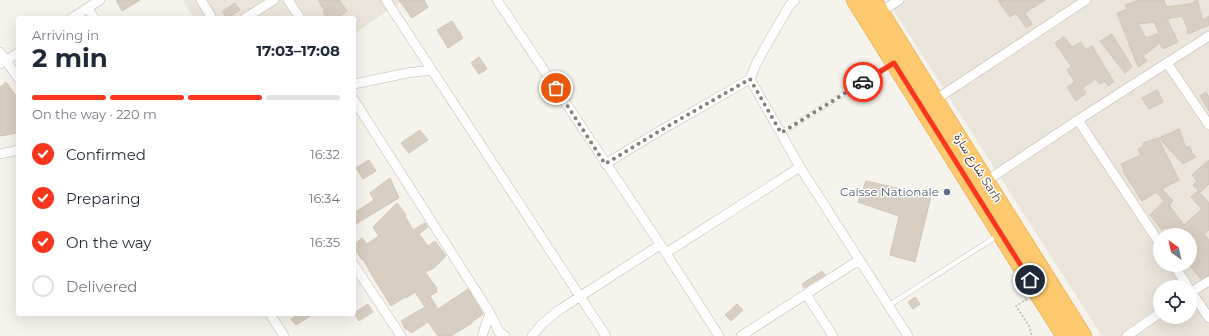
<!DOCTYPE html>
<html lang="en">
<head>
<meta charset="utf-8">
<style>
	:root { --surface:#fff; --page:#f6f6f7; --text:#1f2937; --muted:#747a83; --line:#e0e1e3; --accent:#fa371e }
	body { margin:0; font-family:Montserrat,Vazirmatn,sans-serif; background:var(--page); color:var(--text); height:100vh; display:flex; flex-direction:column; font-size:15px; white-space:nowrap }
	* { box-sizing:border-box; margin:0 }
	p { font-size:13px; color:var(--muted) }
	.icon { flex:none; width:22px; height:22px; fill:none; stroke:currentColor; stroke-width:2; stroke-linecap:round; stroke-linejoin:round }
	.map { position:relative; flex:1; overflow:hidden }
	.details { position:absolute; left:16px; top:16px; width:340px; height:300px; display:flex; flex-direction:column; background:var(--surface); border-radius:4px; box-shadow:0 4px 16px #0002 }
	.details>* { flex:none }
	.needle { width:26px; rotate:327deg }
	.tools { position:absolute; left:1153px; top:228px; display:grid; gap:8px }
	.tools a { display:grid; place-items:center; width:44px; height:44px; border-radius:50%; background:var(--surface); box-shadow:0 4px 16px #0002; font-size:20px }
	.pin { position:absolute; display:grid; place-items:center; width:34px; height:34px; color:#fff; margin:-17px; border:2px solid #fff; border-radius:50%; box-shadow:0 1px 4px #0007 }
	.courier { position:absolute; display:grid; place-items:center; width:40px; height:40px; margin:-20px; border:3px solid #fa371e; border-radius:50%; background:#fff; color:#222; box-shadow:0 1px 5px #0007 }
	.head em { font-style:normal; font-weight:700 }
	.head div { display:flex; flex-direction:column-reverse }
	.head { display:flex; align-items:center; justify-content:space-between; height:68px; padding:0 16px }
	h1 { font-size:26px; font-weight:700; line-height:30px }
	.bar { display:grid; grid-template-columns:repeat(4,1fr); gap:6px 4px; align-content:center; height:48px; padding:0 16px }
	.bar i { height:5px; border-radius:3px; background:var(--line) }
	.bar .active { background:var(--accent) }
	.bar p { grid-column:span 4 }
	ol { padding:0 16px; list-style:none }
	li { display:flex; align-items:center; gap:12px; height:44px }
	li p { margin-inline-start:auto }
	li .icon { padding:4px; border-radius:50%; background:var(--accent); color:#fff; stroke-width:4 }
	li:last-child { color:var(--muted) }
	li i { width:22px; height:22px; border:2px solid var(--line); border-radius:50% }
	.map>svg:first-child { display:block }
</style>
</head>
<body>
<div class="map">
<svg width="1209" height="336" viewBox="0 0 1209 336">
	<rect width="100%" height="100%" fill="#f6f2ec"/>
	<path fill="#eae4da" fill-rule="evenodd" d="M183,0H403L354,34V18H194Z
		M887,0H1209V336H1102ZM1160,235H1190V265H1160ZM1160,287H1190V317H1160Z"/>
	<path fill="#d8cec1" stroke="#d2c5b4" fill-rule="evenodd" d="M116,0H140L122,11Z
		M318,0H339L347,11L337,18L335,14L329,18H327L323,12L325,11Z
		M399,0H424L428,7L412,18Z
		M998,0H1045L1025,13L1032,24L1026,28L1016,13L1010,17Z
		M1139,0H1164L1166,7L1190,4L1197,0L1203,20L1209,16V25L1188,34L1187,30L1188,29L1182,16L1167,19L1178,42L1163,49L1160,43L1143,56L1147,61L1138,67L1117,13L1127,9L1125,5ZM1154,22L1159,33L1146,38L1138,24Z
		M235,3L240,10L227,18L222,12Z
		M452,21L463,38L448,48L437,30Z
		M1112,34L1132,67L1125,73L1100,41Z
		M1064,37L1072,47L1081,42L1086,50L1092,46L1114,82L1108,86L1105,81L1100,84L1096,79L1082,88L1086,93L1076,101L1067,87L1075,82L1067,70L1072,67L1055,43Z
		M479,57L487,69L479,74L471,63Z
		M6,82L18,99V133L0,136V87Z
		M1157,90L1163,102L1149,109L1142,98Z
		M1206,92L1209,97V111L1200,96Z
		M1179,129L1186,148L1189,146L1192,152H1191L1196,157L1183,164L1159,138Z
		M420,130L428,140L409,153L401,143Z
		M1158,138L1179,180L1162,189L1173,201L1169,205L1184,225L1202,209L1191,197L1198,191L1209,203V230L1204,234L1209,240V275L1201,279L1190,266V235H1172L1166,227L1162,230L1150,215L1164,201L1156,192L1142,201L1123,171L1124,170L1121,164L1141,155L1138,149L1144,146L1143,143Z
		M369,160L376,171L363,179L356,168Z
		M1209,160V184L1200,192L1193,185L1197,181L1192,175Z
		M390,178L399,198L354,225V213L374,200L370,193Z
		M866,181L931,196L915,262L890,255L899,216L858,202Z
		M397,203L406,215L405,216L413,230L425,223L428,227L419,234L428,246L435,241L446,256L434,268L425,272L436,287L437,292L430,296L438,309L468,289L483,314L472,322V323L451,336H438L428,322L411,333L407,329L406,330L401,321L425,307L415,292L406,298L405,297L391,306L373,277L363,259L362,260L354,247V245L362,238L367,244L379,236L373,227Z
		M822,271L825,275L804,288L802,284Z
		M915,297L920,304L913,309L908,302Z
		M368,304L373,312L359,321L354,313Z
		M737,304L743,310L731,321L725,315Z
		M298,314H313L296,325L291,319Z"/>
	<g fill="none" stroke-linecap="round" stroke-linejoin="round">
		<defs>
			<path id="lane" d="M781,133L892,64
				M888,306L997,236"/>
			<path id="street" d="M201,0L212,18
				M288,0L300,18
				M386,0L606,336
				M497,0L666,253L719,336
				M88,8L94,18
				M880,12L899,0
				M72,18L100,0
				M245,18L274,0
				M0,52L18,78
				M1167,63L1209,125
				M0,64L18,53
				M750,79L800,167L908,336
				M354,84L407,73L432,70
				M354,100L490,313L499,332L505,336
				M935,100L1086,0
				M1078,120L1160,244
				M0,154L18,150
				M605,164L663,129L750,79L757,62L771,37L790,5L795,0
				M986,181L1078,120L1209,36
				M666,253L800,167
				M354,265L401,336
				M1174,265L1188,287
				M1190,290L1209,318
				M1190,293L1209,281
				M806,294L833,336
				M270,314L284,336
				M482,336L490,313
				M532,336L542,324L559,310L660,245
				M741,336L859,260
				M1127,336L1160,313"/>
			<path id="highway" d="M855,0L1037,292L1065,336
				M873,0C942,113 1013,224 1083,336"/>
		</defs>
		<use href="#lane" stroke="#c2baae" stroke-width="5.5"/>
		<use href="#street" stroke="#c2baae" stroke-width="10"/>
		<use href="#highway" stroke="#df9d3c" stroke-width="18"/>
		<path stroke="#c3b59f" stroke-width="1.5" stroke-dasharray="2 2" stroke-linecap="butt" d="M1027,299L1016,306L1029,326L1032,336"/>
		<use href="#lane" stroke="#fff" stroke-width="4.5"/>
		<use href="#street" stroke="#fff" stroke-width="9"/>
		<use href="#highway" stroke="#fec96e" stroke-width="17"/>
	</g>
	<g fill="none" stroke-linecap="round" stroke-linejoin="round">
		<path stroke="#868078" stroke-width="4" stroke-dasharray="0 7.2" d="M556,88L605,164L663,129L750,79L781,133L863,82"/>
		<path stroke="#fa371e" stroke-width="5" d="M863,82L894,63L1030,280"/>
	</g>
	<circle fill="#5c6f8a" stroke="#fff" stroke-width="1.5" cx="947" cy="192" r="4"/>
	<g text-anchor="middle" stroke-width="3" stroke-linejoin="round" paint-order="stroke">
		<g font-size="12" fill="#4a4339" stroke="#fff">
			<text transform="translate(978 168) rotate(58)" y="4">شارع سارة Sarh</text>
		</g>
		<g font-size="12" fill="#4e5e75" stroke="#fff" text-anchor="end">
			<text x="939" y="196">Caisse Nationale</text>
		</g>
	</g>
</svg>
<div class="tools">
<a><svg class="needle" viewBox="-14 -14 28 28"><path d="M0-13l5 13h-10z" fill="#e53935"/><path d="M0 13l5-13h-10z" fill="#747a83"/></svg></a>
<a><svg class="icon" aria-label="locate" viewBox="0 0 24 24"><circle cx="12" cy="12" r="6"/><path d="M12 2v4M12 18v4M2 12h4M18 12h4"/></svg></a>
</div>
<div class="pin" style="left:556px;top:88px;background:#ea580c"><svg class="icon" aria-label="bag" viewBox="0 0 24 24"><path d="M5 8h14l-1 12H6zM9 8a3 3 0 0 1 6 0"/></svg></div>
<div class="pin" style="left:1030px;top:280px;background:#1f2937"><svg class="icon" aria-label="home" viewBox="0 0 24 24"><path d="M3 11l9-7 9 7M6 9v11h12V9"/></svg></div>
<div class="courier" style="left:863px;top:82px"><svg class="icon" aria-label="car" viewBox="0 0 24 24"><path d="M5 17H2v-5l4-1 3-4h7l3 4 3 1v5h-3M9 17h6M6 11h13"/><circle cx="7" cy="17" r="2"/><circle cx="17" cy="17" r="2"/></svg></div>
<section class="details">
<div class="head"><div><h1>2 min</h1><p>Arriving in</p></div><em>17:03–17:08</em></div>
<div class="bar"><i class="active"></i><i class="active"></i><i class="active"></i><i></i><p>On the way · 220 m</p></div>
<ol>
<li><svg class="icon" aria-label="check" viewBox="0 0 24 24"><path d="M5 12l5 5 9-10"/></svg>Confirmed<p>16:32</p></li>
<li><svg class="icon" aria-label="check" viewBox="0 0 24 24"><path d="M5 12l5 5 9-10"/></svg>Preparing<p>16:34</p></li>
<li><svg class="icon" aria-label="check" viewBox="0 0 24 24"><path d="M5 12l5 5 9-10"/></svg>On the way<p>16:35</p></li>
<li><i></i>Delivered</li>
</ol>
</section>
</div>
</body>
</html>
